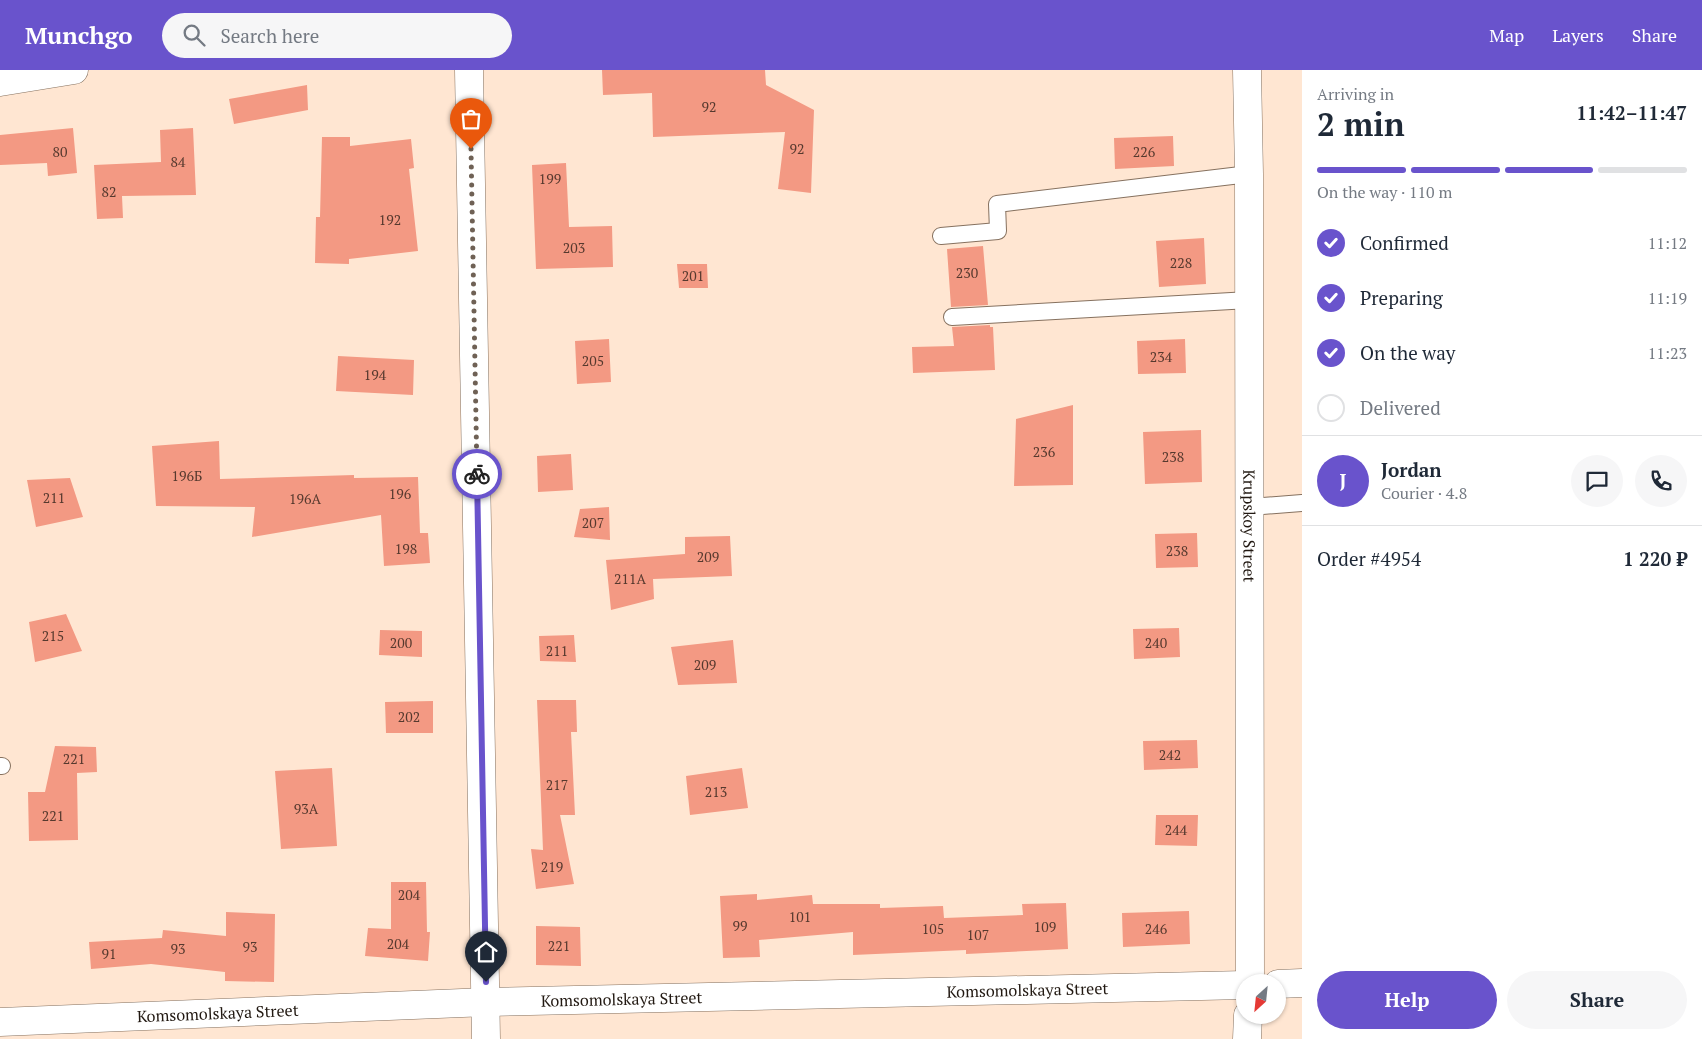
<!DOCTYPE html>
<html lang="en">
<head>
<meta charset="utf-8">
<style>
	:root { --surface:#fff; --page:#f6f6f7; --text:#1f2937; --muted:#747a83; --line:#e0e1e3; --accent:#6953cc }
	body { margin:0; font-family:"PT Serif",serif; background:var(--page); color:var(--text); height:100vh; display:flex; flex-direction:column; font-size:19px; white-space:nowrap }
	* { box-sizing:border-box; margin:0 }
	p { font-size:16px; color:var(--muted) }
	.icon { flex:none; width:28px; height:28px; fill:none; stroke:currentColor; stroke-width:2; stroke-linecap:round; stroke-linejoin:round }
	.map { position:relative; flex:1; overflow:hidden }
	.sheet { display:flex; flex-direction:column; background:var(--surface); width:400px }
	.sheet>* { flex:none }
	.needle { width:32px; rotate:207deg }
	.buttons { position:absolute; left:1236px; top:904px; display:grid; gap:10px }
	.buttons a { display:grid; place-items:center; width:50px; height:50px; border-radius:50%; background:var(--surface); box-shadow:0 1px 4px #0004; font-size:25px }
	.pin { position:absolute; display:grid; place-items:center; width:42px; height:42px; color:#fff; margin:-51px -21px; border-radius:50% 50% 50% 0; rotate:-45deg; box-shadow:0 0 5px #0007 }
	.pin .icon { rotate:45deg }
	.courier { position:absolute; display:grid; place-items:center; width:50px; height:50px; margin:-25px; border:4px solid #6953cc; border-radius:50%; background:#fff; color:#222; box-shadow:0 1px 6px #0007 }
	.overview em { font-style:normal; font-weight:700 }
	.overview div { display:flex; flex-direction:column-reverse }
	.overview { display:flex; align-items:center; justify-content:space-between; height:85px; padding:0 15px }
	h1 { font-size:32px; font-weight:700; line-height:38px }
	.bar { display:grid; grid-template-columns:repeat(4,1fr); gap:8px 5px; align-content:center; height:60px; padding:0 15px }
	.bar i { height:6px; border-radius:4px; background:var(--line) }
	.bar .selected { background:var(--accent) }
	.bar p { grid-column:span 4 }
	.line { display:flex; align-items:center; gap:12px; padding:0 15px; border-top:1px solid var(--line) }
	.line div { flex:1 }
	.round { display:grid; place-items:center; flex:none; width:52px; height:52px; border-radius:26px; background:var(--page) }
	ol { padding:0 15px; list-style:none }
	li { display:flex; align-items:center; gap:15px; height:55px }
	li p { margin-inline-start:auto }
	li .icon { padding:5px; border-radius:50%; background:var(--accent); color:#fff; stroke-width:4 }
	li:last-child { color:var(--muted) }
	li i { width:28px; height:28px; border:2px solid var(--line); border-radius:50% }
	.button { display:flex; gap:10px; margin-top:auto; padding:10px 15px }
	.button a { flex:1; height:58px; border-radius:30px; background:var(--accent); color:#fff; font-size:20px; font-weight:700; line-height:58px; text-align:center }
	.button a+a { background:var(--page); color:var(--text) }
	header { display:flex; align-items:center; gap:30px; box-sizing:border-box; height:70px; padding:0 25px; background:var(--accent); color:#fff }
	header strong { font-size:24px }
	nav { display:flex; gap:28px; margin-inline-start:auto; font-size:18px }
	.search { width:350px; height:45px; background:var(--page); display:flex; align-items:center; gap:12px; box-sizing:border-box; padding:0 18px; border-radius:28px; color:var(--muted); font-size:19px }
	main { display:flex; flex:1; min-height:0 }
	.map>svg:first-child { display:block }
</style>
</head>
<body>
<header>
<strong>Munchgo</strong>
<div class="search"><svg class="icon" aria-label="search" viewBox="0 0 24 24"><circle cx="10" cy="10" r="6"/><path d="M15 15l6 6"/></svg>Search here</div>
<nav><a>Map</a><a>Layers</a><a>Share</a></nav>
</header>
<main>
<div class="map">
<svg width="1302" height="969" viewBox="0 0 1302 969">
	<rect width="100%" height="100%" fill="#ffe6d2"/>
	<path fill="#f39983" d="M602,0H765L766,15L814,40L811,123L778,119L785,62L653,67L652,23L603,25Z
		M307,15L308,40L234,54L229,29Z
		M73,58L77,103L48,106L47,93L0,95V65Z
		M193,58L196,125L122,126L123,148L97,149L94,95L161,92L160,60Z
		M1173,66L1174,96L1115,99L1114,68Z
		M322,67H350V76L411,69L414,98L409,99L418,181L349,189V194L315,193L316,147H320Z
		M566,93L569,157L612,156L613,197L536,199L532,95Z
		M1204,168L1206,214L1159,217L1156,171Z
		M983,176L988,235L951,237L947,179Z
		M677,194H707L708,218H679Z
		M990,255V257H993L995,300L913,303L912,277L954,276L952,257Z
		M609,269L611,312L577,314L575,271Z
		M1185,269L1186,303L1138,304L1137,271Z
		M338,286L414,290L413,325L336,321Z
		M1073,335V415L1014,416L1016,349Z
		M1201,360L1202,412L1145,414L1143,362Z
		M219,371L220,409L354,405V408L418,407L420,463H428L430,493L384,496L381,445L252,467L255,437L156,436L152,376Z
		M571,384L573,420L538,422L537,386Z
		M70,408L83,447L36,457L27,410Z
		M609,437L610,470L574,467L580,439Z
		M1197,463L1198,497L1156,498L1155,464Z
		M730,466L732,506L653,509L654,529L611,540L606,490L685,484V467Z
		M66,544L82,581L35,592L29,552Z
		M1179,558L1180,587L1134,589L1133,559Z
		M380,560L422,561V587L379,585Z
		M574,565L576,592L540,591L539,566Z
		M733,570L737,613L678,615L671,577Z
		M537,630H576L577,662H571L575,745H560L574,814L536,819L531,779L543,780Z
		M433,631V663H386L385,632Z
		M1197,670L1198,698L1144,700L1143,671Z
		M55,676L96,677L97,702L77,703L78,770L29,771L28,722H45Z
		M332,698L337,776L281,779L275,701Z
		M742,698L748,738L690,745L686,706Z
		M1156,745H1198L1197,776L1155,775Z
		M391,812H426L427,862H430L428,891L365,886L368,858L391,859Z
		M757,824V830L812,825L813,834H880V838L943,836L944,848L1023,845L1022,834L1066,833L1068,879L966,884V880L853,885V862L759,870L760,887L723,888L720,826Z
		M1189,841L1190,874L1123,877L1122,843Z
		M226,842L275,844L274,912L225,911V902L151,894L91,899L89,872L162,868L163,860L226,866Z
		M536,856L580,857L581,896L536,895Z"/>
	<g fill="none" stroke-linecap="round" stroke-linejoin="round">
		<defs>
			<path id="lane" d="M941,166L998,161L997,134L1249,104
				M952,247L1249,230
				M1250,437L1302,433
				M0,696H2"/>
			<g id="street">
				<path d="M469,0L486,969"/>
				<path id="s1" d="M1247,0L1249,104L1250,912"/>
				<path d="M0,12L74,0"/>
				<path d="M1278,914L1302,913"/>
				<path id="s2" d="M0,952L487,932L1245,915"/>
				<path d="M1247,969L1248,945"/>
			</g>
		</defs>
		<use href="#lane" stroke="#86715f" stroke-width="18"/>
		<use href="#street" stroke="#86715f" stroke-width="29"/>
		<use href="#lane" stroke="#fff" stroke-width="16"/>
		<use href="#street" stroke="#fff" stroke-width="28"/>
	</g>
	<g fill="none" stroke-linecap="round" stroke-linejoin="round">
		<path stroke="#6f6155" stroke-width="5" stroke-dasharray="0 9" d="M471,79L477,404"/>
		<path stroke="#6953cc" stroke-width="6" d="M477,404L486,912"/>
	</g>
	<g text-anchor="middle" stroke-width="4.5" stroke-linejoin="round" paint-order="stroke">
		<g font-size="14" fill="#56392e">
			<text x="709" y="42">92</text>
			<text x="797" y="84">92</text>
			<text x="60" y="87">80</text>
			<text x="1144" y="87">226</text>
			<text x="178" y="97">84</text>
			<text x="550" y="114">199</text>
			<text x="109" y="127">82</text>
			<text x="390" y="155">192</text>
			<text x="574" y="183">203</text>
			<text x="1181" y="198">228</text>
			<text x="967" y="208">230</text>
			<text x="693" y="211">201</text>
			<text x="1161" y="292">234</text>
			<text x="593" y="296">205</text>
			<text x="375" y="310">194</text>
			<text x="1044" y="387">236</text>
			<text x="1173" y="392">238</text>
			<text x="187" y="411">196Б</text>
			<text x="400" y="429">196</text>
			<text x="54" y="433">211</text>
			<text x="305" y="434">196А</text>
			<text x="593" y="458">207</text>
			<text x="406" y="484">198</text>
			<text x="1177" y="486">238</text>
			<text x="708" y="492">209</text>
			<text x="630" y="514">211А</text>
			<text x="53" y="571">215</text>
			<text x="401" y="578">200</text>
			<text x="1156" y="578">240</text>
			<text x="557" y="586">211</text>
			<text x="705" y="600">209</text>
			<text x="409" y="652">202</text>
			<text x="1170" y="690">242</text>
			<text x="74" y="694">221</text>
			<text x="557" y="720">217</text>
			<text x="716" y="727">213</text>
			<text x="306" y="744">93А</text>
			<text x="53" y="751">221</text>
			<text x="1176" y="765">244</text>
			<text x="552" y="802">219</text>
			<text x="409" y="830">204</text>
			<text x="800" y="852">101</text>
			<text x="740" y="861">99</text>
			<text x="1045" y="862">109</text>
			<text x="933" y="864">105</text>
			<text x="1156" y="864">246</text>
			<text x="978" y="870">107</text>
			<text x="398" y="879">204</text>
			<text x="559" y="881">221</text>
			<text x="250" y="882">93</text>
			<text x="178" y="884">93</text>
			<text x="109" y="889">91</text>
		</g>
		<g font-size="16" fill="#221912" stroke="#fff">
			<text dy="6" stroke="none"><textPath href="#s1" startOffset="456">Krupskoy Street</textPath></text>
			<text dy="6" stroke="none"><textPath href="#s2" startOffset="1028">Komsomolskaya Street</textPath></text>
			<text dy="6" stroke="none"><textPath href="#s2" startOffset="622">Komsomolskaya Street</textPath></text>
			<text dy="6" stroke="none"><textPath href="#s2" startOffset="218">Komsomolskaya Street</textPath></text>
		</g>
	</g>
</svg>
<div class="buttons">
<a><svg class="needle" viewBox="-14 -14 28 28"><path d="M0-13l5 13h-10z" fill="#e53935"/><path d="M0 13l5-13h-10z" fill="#747a83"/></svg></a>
</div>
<div class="pin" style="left:471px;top:79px;background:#ea580c"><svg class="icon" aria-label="bag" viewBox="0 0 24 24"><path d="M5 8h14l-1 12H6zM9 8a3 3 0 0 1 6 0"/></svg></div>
<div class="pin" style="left:486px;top:912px;background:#1f2937"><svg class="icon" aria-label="home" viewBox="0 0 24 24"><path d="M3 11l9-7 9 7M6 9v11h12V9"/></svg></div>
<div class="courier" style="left:477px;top:404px"><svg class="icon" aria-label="bike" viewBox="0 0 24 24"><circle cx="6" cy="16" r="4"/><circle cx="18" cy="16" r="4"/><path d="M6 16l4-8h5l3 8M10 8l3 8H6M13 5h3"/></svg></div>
</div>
<section class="sheet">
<div class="overview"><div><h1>2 min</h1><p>Arriving in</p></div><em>11:42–11:47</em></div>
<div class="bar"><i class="selected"></i><i class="selected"></i><i class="selected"></i><i></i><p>On the way · 110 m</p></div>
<ol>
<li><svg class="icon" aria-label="check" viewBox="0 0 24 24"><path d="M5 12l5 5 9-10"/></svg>Confirmed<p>11:12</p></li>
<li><svg class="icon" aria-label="check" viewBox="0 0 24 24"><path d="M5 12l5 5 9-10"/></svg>Preparing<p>11:19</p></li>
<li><svg class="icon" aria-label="check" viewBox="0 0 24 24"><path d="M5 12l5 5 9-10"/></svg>On the way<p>11:23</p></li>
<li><i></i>Delivered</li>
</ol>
<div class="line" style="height:90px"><b class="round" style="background:var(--accent);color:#fff">J</b><div><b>Jordan</b><p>Courier · 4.8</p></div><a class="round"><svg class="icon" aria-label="chat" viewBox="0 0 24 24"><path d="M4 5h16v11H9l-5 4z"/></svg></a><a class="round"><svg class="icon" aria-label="phone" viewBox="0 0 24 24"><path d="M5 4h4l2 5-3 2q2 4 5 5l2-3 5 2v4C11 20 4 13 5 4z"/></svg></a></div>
<div class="line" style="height:65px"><div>Order #4954</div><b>1 220 ₽</b></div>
<div class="button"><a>Help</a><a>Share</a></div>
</section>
</main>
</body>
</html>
